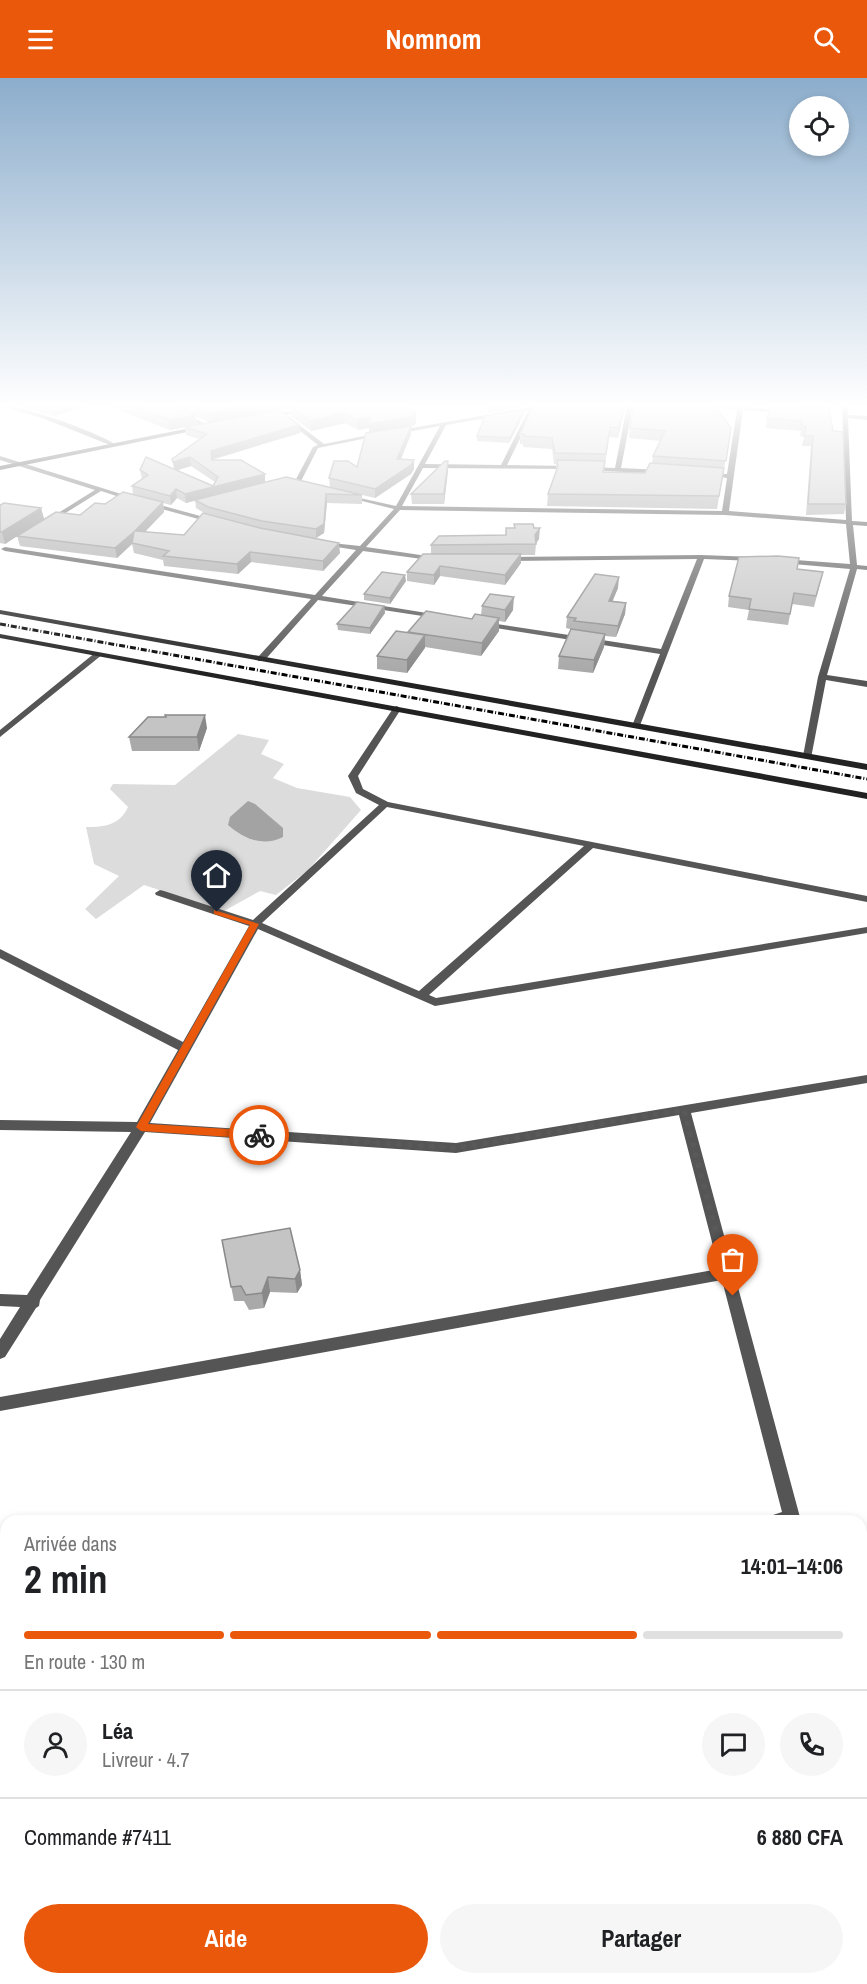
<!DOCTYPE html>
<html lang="fr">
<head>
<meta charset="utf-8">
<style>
	:root { --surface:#fff; --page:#f6f6f6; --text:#202124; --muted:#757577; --line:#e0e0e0; --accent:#ea580c }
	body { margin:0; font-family:"Archivo Narrow",sans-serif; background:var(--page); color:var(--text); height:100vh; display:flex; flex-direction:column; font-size:22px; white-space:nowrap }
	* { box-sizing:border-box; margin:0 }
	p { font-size:20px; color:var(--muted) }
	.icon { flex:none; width:33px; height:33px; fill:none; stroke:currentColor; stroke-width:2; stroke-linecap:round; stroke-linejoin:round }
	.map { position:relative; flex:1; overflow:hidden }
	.details { position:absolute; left:0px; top:1437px; width:867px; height:470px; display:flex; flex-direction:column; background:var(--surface); border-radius:18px 18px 0 0; box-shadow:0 3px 9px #0003 }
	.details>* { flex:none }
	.buttons { position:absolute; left:789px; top:18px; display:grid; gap:12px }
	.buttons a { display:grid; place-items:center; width:60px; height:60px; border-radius:50%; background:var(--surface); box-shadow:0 3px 9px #0003; font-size:30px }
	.pin { position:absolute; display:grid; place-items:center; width:51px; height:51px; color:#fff; margin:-62px -26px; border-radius:50% 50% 50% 0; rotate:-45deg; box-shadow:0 0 6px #0007 }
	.pin .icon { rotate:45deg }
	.courier { position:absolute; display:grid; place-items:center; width:60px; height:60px; margin:-30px; border:4px solid #ea580c; border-radius:50%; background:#fff; color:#222; box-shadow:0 2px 8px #0007 }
	.summary em { font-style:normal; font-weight:700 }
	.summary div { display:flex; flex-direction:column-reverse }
	.summary { display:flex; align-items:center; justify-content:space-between; height:102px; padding:0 24px }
	h1 { font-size:39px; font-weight:700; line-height:45px }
	.bar { display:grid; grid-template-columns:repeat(4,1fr); gap:9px 6px; align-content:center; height:72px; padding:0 24px }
	.bar i { height:8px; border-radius:4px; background:var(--line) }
	.bar .on { background:var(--accent) }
	.bar p { grid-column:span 4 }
	.line { display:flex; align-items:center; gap:15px; padding:0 24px; border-top:2px solid var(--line) }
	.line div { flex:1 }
	.round { display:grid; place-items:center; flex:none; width:63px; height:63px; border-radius:32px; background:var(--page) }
	.action { display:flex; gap:12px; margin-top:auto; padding:12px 24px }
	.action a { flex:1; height:69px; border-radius:36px; background:var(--accent); color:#fff; font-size:24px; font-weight:700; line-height:69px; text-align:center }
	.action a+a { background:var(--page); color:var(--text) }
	header { display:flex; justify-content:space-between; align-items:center; height:78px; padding:0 24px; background:var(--accent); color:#fff; font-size:27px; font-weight:700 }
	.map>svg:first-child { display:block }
</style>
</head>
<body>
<header><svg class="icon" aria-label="menu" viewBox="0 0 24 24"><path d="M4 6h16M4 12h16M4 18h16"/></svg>Nomnom<svg class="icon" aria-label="search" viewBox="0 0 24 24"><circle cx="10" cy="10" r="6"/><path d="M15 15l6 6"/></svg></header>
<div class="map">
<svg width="867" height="1906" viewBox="0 0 867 1906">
	<rect width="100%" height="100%" fill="#fff"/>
	<path fill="#dcdcdc" d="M238,656L269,662L261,676L284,686L273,700L297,710L350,719L361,732L308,792L276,817L260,813L224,833L144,807L96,841L85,831L119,798L94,786L86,749C105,749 120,747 128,729L110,711L113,706L175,707Z
		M67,1900H234L236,1906H34C45,1901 57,1906 67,1900Z"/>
	<path fill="#a3a3a3" d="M248,723L255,726L283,750V759C263,769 244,761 228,747L230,739Z"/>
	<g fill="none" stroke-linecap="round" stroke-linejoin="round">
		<path fill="#555" fill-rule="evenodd" d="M1,328C23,327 96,354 115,366L110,367L42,340Z
			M161,328H168L212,349L207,350Z
			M525,328H549L534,332L507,387L571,388L574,390L573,391L423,390L402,428L722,433L727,400L705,397L708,395L727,396L737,332L702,328H740L790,333L787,335L743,332L729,433L846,442L842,328H848V337L867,338V342L848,340L852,443L867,444V448L853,447L857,487L867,488V492L857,491L827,597L867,603V609L826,602L811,680L808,681L803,678L818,599L850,491L782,485L778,483L782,481L850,486L846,446L725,437L400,432L366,469L434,479H437V483L363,473L322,518L439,537H442V541L318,522L264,583H258V579L311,521L5,473L1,471L5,469L315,517L356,472L324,467L322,466V464L360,468L394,431L346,419V417L396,428L440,348L396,356L394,353L527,330ZM528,333L501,387L425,386L446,347Z
			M627,328H633L621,390L661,392L664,394L661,396L586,392L585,391L588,389L615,390Z
			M285,339H289L324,366L379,355L382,357L318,370L300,405L297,407L294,405L313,369L318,367L285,341Z
			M0,378L134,420L135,421L132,423L101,413L51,444H47V442L95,412L0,382Z
			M149,424L215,442L216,443L213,445L147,427V425Z
			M701,477L755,479L759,481L755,483L704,481L639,650H633L632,648L660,576L483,548L479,546L483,544L661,571L697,481L506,483L502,481L506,479Z
			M96,574L103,576L0,659V652Z
			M397,628L401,631L358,698L363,711L388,724L867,818V824L593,770L429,917L436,920L867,849V855L435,928L258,851L150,1045L456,1065L867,997V1005L691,1035L801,1443H771L773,1437L782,1434L722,1202L0,1333V1319L719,1191L679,1037L456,1075L145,1054L40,1222L39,1228L36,1230L5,1279L0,1281V1261L20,1229L0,1228V1216L27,1217L131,1054L0,1052V1042L137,1044L178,972L0,880V871L183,964L249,848L156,817L155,815L160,812L164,813L253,842L379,727L356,715L348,698L394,629ZM387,729L584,768L419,913L262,845Z
			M861,1692L867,1695V1735L861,1732Z
			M452,1900H474L472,1906H450Z"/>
		<path fill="#222" fill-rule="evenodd" d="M319,328H331L267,340L264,338Z
			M200,348L202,351L0,392V388Z
			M0,532L867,686V692L0,536Z
			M0,556L867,715V721L0,560Z
			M0,1485L6,1488V1507L0,1504Z
			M668,1900H696L698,1906H671Z"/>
		<path stroke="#000" stroke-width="3" stroke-dasharray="6 2 1 2" stroke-linecap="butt" d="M0,546L867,701"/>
	</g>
	<path fill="#a9a9a9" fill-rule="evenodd" d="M18,328H87L54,338Z
		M108,328H405L416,334V344L414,348H411V356L401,381L414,391L411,396L375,420L362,417V426L327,425L324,455L316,460L340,475L323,493L251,484L238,496L164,488L163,482L134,475L132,466L117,480L20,468L17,458L5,466L0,465V427L41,430L44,441L80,437L133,416L132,408L142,401L140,392L174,391L172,381L199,361L186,357L185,349L170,352ZM291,330V338L311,353L345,345L358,352L369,350V355L357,389L329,400L330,409L265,404L212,382L300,355L299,347L280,332ZM195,338L208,344L196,347ZM191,388L215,404L213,408L176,392ZM177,420L186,425L195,422L196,430L206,436L184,457L145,454L164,434L163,425L171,427Z
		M534,328H625L618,360L609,359L604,394L645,395L652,386L653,378L661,363L629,360L630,350H731L717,431L547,428L548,416L556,393V386H554L552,371L523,369V366H520V356Z
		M772,328H827L846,426L844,436L806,437L811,368H802L804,359L800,358L801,353L766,350L767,340Z
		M524,336L509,365L477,363V358Z
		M448,383V393L444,426H412L411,416Z
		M514,446L534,450L539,461L536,466L535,477H521V485L505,507L440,498L434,507L407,503V494L431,476V467L506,457V450H514Z
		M797,491L823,494L814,529L792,526L788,547L747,542L749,532L728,529L729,518Z
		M406,503L390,526L364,522V516Z
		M618,510L612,523L626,525L625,536L616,559L605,558L604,569L593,595L558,591L559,578L574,552L566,550L567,539Z
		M384,528L385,535L370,556L338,552L337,546Z
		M482,528L513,532L505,544L499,543V553L481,578L425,569L407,595L377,591V578L408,554L472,541L481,537Z
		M207,650L199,673H132L129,659Z
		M222,1162L300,1192L302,1207L297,1215L270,1214L264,1230L249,1232L244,1223H234Z
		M0,1750L6,1754V1812L0,1808Z"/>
	<path fill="#898989" d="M53,328H87L54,338Z
		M247,328H291V330L209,345L208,335Z
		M488,328H523L488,335Z
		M624,328H625L618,360L619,350Z
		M524,331V336L509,365L510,360Z
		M416,334V344L414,348H411V356L397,390L369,356V350L358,352L357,342L370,339Z
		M344,335L345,345L311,353L310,343Z
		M195,337L196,347L170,352L169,342Z
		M299,347L300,355L212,381L211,373Z
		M190,379L191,388L175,393L173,384Z
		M414,382V391L411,396L375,420V411Z
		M448,383V393L444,426V416Z
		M265,396V405L186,425L185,416Z
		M176,411L177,420L171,427L170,418Z
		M326,416L327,425L324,455L316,460V451Z
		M163,424L164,434L136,463L135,453Z
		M41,430L44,441L5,466L2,454Z
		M540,450L539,461L535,466V457Z
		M134,454L132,466L117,480L115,470Z
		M339,465L340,475L323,493V483Z
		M250,474L251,484L238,496L237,486Z
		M521,476V485L505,507V497Z
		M440,488V498L434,507V497Z
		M405,497L406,503L390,526V520Z
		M619,499L618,510L608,534L609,523Z
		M514,519L513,532L505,544V532Z
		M626,525L625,536L616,559L618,548Z
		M384,528L385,535L370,556V550Z
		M499,540V553L481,578L482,565Z
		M605,556L604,569L593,595L594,582Z
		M425,557V570L407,595V582Z
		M205,637L207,650L199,673L197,659Z
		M300,1192L302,1207L297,1215L295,1201Z
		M268,1199L270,1214L264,1230L262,1215Z
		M6,1800V1811L2,1806Z
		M224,1900H227L228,1906H225Z"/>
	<path fill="#c4c4c4" stroke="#898989" stroke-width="1.5" d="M133,328H175L195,337L169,342Z
		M192,328H247L208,335Z
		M291,328H405L416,334L414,338L369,346L370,339L357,342L344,335L310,343Z
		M534,328H624L619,350L610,349L606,376L555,375L552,360L524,358L525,356H520Z
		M634,328H715L731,350L726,383L653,378L665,353L630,350Z
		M772,328H798L829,330L833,353L843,354L846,426H808L813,358H804L806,349L802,348V343L767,340Z
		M524,331L510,360L477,358L485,338Z
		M279,332L299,347L211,373L212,382H241L265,396L185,416L176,411L170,418L132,408L148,397L140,392L146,379L213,408L218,399L190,379L173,384L172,381L207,356L185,349Z
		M411,348L397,381L414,382L411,387L375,411L329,400L334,383H348L357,389L366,355Z
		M557,382L605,383L603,394L645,395L650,385L724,390L719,418L548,416L558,388Z
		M445,383H448L444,416H411Z
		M286,399L362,417L326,416L324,446L316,451L262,443L208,429L195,422Z
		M123,414L163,424L135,453L184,457L203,435L260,450L339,465L323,483L250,474L237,486L163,478L169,473L132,465L134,454L115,470L17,458L56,434L80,437L95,425L105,426Z
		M4,425L41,430L2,454H0V427Z
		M514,446H533L534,450H540L535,457L536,466L431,467L439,458L506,457V450H515Z
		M423,476H521L505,497L440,488L434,497L407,494Z
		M778,478L799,480L797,491L823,494L816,518L794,515L790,536L749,531L751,521L729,518L739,479Z
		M382,494L405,497L390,520L364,516Z
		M595,496L619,499L609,523L626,525L618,548L574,543L576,540L567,539Z
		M490,516L514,519L505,532L482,528Z
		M357,524L384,528L370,550L337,546Z
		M426,533L472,541L475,536L499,540L482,565L408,554Z
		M571,551L605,556L594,582L559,578Z
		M396,553L425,557L407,582L377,578Z
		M165,637H205L197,659H129L148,639H166Z
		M290,1150L300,1192L295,1201L268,1199L262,1215L246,1217L241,1208L231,1209L222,1162Z
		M0,1750L6,1754V1800L2,1806L0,1805Z
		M117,1900H224L225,1906H106Z
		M252,1900H309L315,1906H248Z
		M359,1900H425L438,1906H357Z
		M538,1900H569L567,1906H536Z"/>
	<linearGradient id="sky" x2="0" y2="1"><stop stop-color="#8cadcc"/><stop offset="0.55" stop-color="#fff"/><stop offset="1" stop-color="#fff" stop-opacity="0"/></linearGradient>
	<rect width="867" height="595" fill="url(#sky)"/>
	<path fill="#ea580c" d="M214,832L259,846L148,1046L259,1053L264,1057L259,1061L141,1053L136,1049L250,847L214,836Z"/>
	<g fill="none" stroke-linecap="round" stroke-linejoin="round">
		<path stroke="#595959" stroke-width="6" stroke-dasharray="0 10.8" d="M259,1057L456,1070L684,1032L733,1218"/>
	</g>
</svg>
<div class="buttons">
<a><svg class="icon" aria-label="locate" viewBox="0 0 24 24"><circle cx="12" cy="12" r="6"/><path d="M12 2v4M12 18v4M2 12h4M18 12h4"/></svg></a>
</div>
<div class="pin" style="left:733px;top:1218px;background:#ea580c"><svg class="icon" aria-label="bag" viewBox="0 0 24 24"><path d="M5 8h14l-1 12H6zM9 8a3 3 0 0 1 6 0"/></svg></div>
<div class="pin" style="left:217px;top:834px;background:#1f2937"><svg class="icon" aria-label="home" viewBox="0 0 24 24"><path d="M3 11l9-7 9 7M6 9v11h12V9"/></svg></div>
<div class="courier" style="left:259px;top:1057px"><svg class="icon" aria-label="bike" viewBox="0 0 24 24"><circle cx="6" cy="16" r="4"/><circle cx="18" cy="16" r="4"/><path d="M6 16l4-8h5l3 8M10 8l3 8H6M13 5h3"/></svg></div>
<section class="details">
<div class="summary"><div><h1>2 min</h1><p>Arrivée dans</p></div><em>14:01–14:06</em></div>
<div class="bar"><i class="on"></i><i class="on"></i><i class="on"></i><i></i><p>En route · 130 m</p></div>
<div class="line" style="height:108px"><a class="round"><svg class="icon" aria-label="person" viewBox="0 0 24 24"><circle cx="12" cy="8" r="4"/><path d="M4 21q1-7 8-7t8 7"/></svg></a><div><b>Léa</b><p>Livreur · 4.7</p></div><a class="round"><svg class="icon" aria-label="chat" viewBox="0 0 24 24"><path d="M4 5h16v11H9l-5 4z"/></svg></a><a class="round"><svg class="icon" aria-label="phone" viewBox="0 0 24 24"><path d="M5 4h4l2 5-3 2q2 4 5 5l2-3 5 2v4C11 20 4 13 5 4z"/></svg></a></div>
<div class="line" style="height:78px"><div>Commande #7411</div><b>6 880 CFA</b></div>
<div class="action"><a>Aide</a><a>Partager</a></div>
</section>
</div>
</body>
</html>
